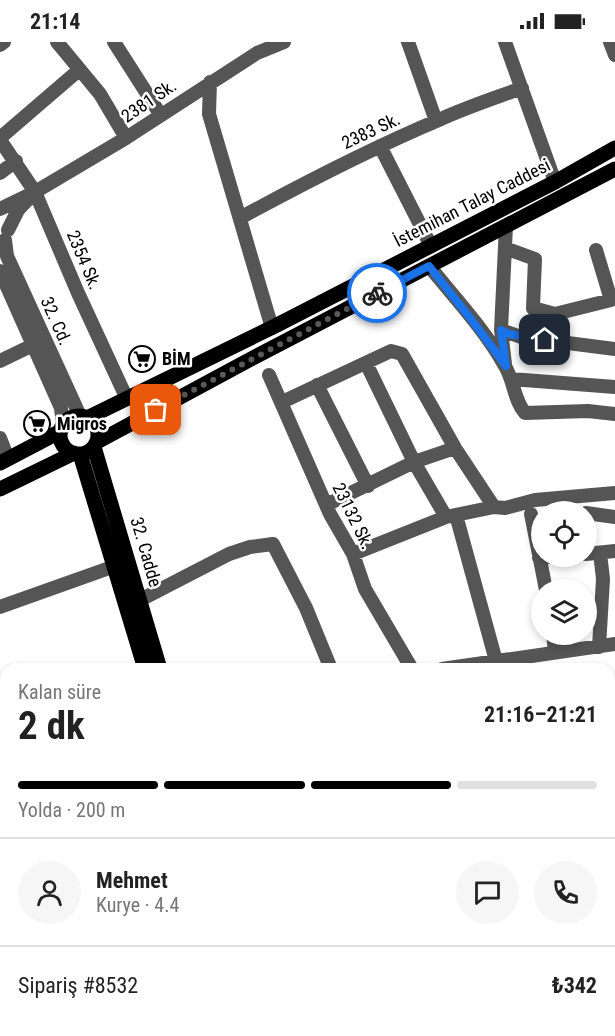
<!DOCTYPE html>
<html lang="tr">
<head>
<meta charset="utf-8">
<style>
	:root { --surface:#fff; --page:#f6f6f6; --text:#222; --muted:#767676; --line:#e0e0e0; --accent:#000 }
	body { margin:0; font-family:"Roboto Condensed",sans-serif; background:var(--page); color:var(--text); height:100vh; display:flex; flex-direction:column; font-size:22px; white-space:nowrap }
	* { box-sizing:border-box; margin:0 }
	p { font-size:20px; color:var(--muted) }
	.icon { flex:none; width:33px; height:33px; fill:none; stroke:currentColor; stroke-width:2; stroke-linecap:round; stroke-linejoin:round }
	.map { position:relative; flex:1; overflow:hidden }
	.sheet { position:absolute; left:0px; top:621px; width:615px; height:374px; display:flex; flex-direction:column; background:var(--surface); border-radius:18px 18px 0 0; box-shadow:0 3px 9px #0003 }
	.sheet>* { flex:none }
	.buttons { position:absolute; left:531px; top:459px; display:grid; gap:12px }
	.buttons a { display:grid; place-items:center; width:66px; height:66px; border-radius:50%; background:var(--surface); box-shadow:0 3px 9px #0003; font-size:30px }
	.pin { position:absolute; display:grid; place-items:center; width:51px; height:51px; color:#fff; margin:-26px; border-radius:12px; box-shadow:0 3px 9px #0006 }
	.courier { position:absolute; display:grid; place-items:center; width:60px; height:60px; margin:-30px; border:4px solid #1a73e8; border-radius:50%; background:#fff; color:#222; box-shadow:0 2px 8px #0007 }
	.headline em { font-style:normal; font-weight:700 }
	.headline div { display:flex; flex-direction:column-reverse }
	.headline { display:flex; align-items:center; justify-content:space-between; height:102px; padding:0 18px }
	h1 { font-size:39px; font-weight:700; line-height:45px }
	.bar { display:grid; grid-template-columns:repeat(4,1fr); gap:9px 6px; align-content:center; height:72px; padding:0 18px }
	.bar i { height:8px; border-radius:4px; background:var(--line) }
	.bar .current { background:var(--accent) }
	.bar p { grid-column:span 4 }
	.line { display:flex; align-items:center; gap:15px; padding:0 18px; border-top:2px solid var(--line) }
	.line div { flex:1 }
	.round { display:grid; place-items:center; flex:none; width:63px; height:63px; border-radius:32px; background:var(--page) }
	.status { display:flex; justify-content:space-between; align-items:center; height:42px; padding:0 30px; background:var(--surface); direction:ltr }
	.status svg { height:16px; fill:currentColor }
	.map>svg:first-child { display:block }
</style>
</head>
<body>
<div class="status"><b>21:14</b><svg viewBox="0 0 49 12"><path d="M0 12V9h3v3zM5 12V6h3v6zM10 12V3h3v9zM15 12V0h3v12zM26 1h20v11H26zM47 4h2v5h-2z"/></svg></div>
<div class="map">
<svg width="615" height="994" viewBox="0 0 615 994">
	<rect width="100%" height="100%" fill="#fff"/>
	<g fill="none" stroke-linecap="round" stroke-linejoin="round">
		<path stroke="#555" stroke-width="14" d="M57,0L100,52L126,96
			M114,0L160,72
			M408,0L436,79
			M505,0L555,140
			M610,0L615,13
			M0,3L4,0
			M210,40L209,72L272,286
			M0,96L79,28
			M0,98L35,150L78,251L127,357
			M380,104L431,204
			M0,131L16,119
			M35,150L126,96L257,11L284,0
			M0,167L35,150L18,168L8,188
			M240,176C306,140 372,106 441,77C467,65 495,56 522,46
			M5,198L7,214L80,374
			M505,206L535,217L533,266L555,272L611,258L596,208
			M429,224C455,256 485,288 505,324C514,339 514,358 525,371L588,369L615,372
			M0,229L61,366L63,383
			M501,288L521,295L615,307
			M0,319L33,303
			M366,321L414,420L446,475
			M505,322L501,288L506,184
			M269,333L330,472L353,512L365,547L412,627
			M511,337L615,345
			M317,343L368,444
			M282,360L391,309L402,312L455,406L494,465
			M0,396L8,417
			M326,463L414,420L455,406
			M586,471L615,475
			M531,472L546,548
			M456,473L496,619
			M353,512L446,475L494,465L505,466L535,458L615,451
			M586,512L615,509
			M539,516L555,514
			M140,558L229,512L250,505L273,502L306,566L331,627
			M0,565L115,524
			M553,592L555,610
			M599,605L603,537L600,511
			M442,627L615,602
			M0,671L6,695
			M609,694L615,693
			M0,764L6,763
			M609,779L615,778
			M609,867L615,866
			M0,908L6,907
			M429,988L449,991L470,988
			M107,994V988"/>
		<path stroke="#000" stroke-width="15" d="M60 393a19 19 0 1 1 38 0a19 19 0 1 1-38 0Z
			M87,376L277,283L555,140L615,106
			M97,400L251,317L615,127
			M94,405L160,627
			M80,412L145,627
			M0,421L61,389
			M0,447L74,411
			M609,984L615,983
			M248,988L249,994
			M263,988L265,994
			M567,994L591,988"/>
	</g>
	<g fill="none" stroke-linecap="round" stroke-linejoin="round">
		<path stroke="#595959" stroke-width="6" stroke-dasharray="0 10.8" d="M156,368L377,251"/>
		<path stroke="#1a73e8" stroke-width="8" d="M377,251L429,224L474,281L506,324L501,288L509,292L545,298"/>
	</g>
	<defs>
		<symbol id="supermarket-ring" viewBox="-11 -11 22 22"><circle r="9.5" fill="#fff" stroke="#000" stroke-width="1.5"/><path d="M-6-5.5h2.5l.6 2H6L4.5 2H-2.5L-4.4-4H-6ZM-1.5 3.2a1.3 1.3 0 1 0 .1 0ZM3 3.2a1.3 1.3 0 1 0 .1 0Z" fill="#000"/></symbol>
	</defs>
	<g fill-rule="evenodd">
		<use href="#supermarket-ring" x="127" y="302" width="30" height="30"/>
		<use href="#supermarket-ring" x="22" y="367" width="30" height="30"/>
	</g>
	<g text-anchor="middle" stroke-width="5" stroke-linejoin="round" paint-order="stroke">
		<g font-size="18" fill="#000" stroke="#fff">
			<text transform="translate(149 59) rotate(-34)" y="6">2381 Sk.</text>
			<text transform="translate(371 89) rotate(-25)" y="6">2383 Sk.</text>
			<text transform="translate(472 161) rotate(-27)" y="6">İstemihan Talay Caddesi</text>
			<text transform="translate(84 218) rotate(67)" y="6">2354 Sk.</text>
			<text transform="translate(56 279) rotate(66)" y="6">32. Cd.</text>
			<text transform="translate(353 474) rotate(64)" y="6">23132 Sk.</text>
			<text transform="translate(146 510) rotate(74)" y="6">32. Cadde</text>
		</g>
		<g font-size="18" font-weight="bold" fill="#000" stroke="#fff" text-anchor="start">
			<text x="162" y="323">BİM</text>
			<text x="57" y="388">Migros</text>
		</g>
	</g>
</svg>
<div class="buttons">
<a><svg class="icon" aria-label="locate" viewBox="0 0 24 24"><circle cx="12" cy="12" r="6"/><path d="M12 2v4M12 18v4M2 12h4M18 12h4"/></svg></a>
<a><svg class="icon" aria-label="layers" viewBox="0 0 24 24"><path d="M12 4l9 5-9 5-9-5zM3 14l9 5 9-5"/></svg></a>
</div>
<div class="pin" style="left:156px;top:368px;background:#ea580c"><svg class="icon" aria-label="bag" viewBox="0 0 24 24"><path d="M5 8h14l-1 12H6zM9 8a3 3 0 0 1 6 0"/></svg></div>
<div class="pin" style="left:545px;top:298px;background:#1f2937"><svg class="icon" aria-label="home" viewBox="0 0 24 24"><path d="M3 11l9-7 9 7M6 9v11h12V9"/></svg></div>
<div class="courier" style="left:377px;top:251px"><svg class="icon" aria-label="bike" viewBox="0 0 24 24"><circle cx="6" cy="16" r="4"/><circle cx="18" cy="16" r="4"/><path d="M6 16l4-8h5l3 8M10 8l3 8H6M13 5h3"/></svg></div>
<section class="sheet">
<div class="headline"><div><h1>2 dk</h1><p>Kalan süre</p></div><em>21:16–21:21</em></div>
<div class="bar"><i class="current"></i><i class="current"></i><i class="current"></i><i></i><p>Yolda · 200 m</p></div>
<div class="line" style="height:108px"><a class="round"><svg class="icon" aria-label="person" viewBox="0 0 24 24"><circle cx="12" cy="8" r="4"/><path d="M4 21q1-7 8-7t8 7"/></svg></a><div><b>Mehmet</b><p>Kurye · 4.4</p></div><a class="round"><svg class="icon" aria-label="chat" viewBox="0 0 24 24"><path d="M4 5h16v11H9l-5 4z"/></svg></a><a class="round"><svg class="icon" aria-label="phone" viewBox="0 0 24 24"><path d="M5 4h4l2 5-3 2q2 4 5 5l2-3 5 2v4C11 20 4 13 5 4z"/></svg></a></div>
<div class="line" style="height:78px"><div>Sipariş #8532</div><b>₺342</b></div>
</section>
</div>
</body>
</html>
